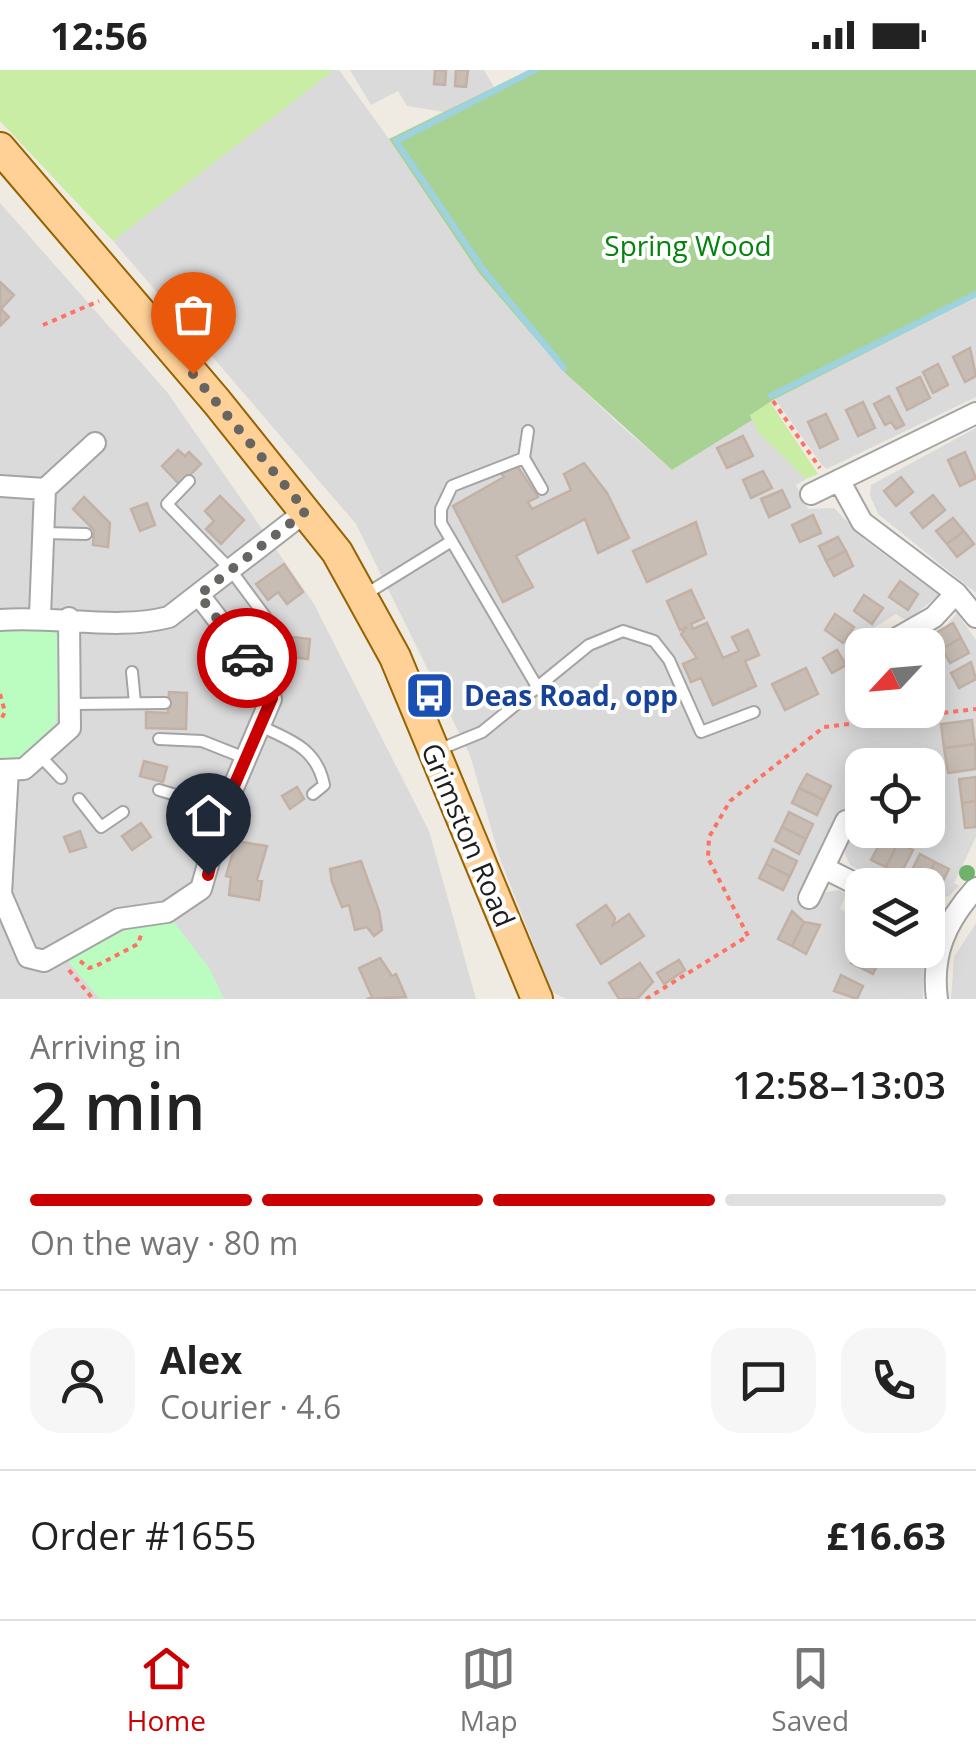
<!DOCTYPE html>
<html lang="en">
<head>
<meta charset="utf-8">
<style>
	:root { --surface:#fff; --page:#f6f6f6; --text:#222; --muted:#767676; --line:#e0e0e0; --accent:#ca0002 }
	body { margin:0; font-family:"Open Sans",sans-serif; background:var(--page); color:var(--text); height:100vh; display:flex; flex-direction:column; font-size:38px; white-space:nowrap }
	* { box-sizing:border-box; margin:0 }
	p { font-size:32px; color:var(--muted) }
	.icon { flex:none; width:55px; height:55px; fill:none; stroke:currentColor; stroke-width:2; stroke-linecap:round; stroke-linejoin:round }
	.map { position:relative; height:929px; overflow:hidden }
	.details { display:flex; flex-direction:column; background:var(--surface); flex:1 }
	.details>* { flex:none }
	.needle { width:65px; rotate:244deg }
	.tools { position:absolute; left:845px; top:558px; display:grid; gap:20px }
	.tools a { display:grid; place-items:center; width:100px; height:100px; border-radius:20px; background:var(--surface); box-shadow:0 5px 25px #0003; font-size:50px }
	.pin { position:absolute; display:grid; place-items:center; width:85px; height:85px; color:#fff; margin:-102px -42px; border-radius:50% 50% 50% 0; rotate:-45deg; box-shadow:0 0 10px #0007 }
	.pin .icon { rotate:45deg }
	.courier { position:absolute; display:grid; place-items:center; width:100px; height:100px; margin:-50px; border:8px solid #ca0002; border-radius:50%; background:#fff; color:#222; box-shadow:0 2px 12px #0007 }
	.head em { font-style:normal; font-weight:600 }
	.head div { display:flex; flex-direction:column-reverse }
	.head { display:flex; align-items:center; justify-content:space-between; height:170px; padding:0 30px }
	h1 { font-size:65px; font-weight:600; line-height:75px }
	.bar { display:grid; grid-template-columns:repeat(4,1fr); gap:15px 10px; align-content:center; height:120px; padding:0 30px }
	.bar i { height:12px; border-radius:8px; background:var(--line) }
	.bar .current { background:var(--accent) }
	.bar p { grid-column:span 4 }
	.line { display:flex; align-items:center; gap:25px; padding:0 30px; border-top:2px solid var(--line) }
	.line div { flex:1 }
	.round { display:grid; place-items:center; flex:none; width:105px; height:105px; border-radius:30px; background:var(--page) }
	.status { display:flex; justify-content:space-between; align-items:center; height:70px; padding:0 50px; background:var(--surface); direction:ltr }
	.status svg { height:28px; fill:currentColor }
	.menu { display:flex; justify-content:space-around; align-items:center; height:140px; border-top:2px solid var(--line); background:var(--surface); font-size:28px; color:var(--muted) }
	.menu a { display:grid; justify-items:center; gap:5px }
	.menu .current { color:var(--accent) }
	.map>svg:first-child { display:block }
</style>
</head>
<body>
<div class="status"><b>12:56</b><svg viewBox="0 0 49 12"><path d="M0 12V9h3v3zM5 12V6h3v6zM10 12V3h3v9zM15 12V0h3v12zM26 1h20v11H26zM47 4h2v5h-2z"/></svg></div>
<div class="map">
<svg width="976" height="929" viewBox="0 0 976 929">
	<rect width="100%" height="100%" fill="#efebe2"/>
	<path fill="#dbdada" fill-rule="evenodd" d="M334,0H339L389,69L479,203L566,304L619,354L672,400L752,349L806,409L796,415L808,439L834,438L866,471L939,525L907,551L896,544L858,568L862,577V640H928V575H915L943,559L957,543L976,570V767L954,813L959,816L949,826L928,831V815H890L850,795L844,781L860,750L839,740L796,827L815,837L826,822L839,820L846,824L840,839L862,850V880L924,881L923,929H566L552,922L499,786L470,685L356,454L113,171ZM862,695H928V760H862Z
		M350,0H484L494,17L444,42L407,36L398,21L371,35Z
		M0,133L167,322L314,534L429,761L476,929H0Z
		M976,227V327L827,399L822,395L775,329Z
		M976,358V523L878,444L870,425L871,415Z
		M976,853V929H951L954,887Z"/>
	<path fill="#c9eda4" d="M0,0H334L113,171L0,51Z
		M770,332L818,404L806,409L759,363L750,345Z"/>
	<path fill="#a7d294" d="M529,0H976V227L775,329L750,345L752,350L672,400L566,304L479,203L389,69Z"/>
	<path fill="#bbfdc0" d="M45,557L62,567L56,653L21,687L0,691V558Z
		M174,852L209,898L224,929H100L67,890L128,859Z"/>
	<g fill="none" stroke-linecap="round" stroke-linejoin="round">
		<path stroke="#9fd2e0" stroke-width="6" d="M535,0L396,71L482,198L564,298
			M771,326L976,224"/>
	</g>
	<path fill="#c7bdb5" stroke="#c2b1a4" stroke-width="2.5" d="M435,0H446L445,15L434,14Z
		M456,0H468L466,17L455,16Z
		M0,212L14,225L1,239L9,247L0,256Z
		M970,278L976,306L965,312L953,287Z
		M938,294L948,315L933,323L923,302Z
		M920,307L930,328L907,340L897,318Z
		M889,326L904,355L896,359L891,352L885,355L874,334Z
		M863,332L875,358L858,366L846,340Z
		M826,344L838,369L820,378L808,352Z
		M743,366L753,386L727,398L717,378Z
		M178,380L185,386L189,382L201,394L180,415L162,396Z
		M965,382L976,408L960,416L948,390Z
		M584,393L607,423L629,468L598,483L585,449L516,486L533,517L503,532L453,436L504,407L500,402L516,394L538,427L528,432L532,439L571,420L564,404Z
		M763,401L772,418L751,428L743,410Z
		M901,407L913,422L896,436L884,421Z
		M782,420L790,437L769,447L761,429Z
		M933,425L945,440L923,458L911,443Z
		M220,426L244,450L221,474L206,459L214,451L205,441Z
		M84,427L110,453L108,477L93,475L94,460L73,439Z
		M147,433L155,455L140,461L131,439Z
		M813,445L821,463L800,472L792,455Z
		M953,448L964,461L947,474L936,461Z
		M696,452L706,484L647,512L633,481Z
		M964,461L974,474L957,487L947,474Z
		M838,467L846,481L826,491L819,476Z
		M846,481L853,496L834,506L826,491Z
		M284,494L303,522L287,534L278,522L268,530L256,514Z
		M900,511L918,524L908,540L889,527Z
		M691,520L704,548L691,554L693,559L707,553L723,588L739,581L732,567L748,560L759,585L745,591L756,616L713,635L701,608L691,612L683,594L697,588L681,564L687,557L680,560L667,531Z
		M864,525L883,538L872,554L854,541Z
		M835,544L854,557L843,573L825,560Z
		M953,553L961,568L942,579L934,564Z
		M291,567L310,569L308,589L290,587Z
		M961,568L969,583L950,593L942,579Z
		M837,580L846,595L832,603L823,588Z
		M971,592L976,609L959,618L951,603Z
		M806,598L818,624L785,640L772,614Z
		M862,603V626L851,627L848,605Z
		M169,622L187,623L186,659L146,658V642L168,643Z
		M972,650L975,674L944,678L941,654Z
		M975,674L976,699L948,703L944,678Z
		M144,691L167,697L163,712L140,706Z
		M807,704L831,716L824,730L799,718Z
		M862,704V735L850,729Z
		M976,707V731L962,733L959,709Z
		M297,717L304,729L290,739L282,726Z
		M799,718L824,730L817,745L792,733Z
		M976,731V757L965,758L962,733Z
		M789,742L813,754L806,769L782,757Z
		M141,753L151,767L132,780L122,766Z
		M782,757L806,769L799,784L775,771Z
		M80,761L86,777L70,782L64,767Z
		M884,766L898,773L886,797L871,790Z
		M236,771L267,776L257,810L262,811L259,830L229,825L231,807L226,806Z
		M898,773L913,780L900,805L886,797Z
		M773,779L797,791L790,806L766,794Z
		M920,784L935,792L923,815L908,808Z
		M361,791L379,841L382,860L374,866L367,857L355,860L349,835L342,837L332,812L330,799Z
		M935,792L949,799L937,823L923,815Z
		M766,794L790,806L783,820L759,808Z
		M606,835L615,848L613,855L629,844L644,866L601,894L577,855Z
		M792,841L804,852L792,876L778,869Z
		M804,852L820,855L806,884L792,876Z
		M859,878L880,888L873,904L851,893Z
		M380,888L392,906L396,904L406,927L367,929L372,927L359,898Z
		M679,890L685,900L664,914L657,903Z
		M640,893L653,912L637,929H619L609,913Z
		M841,905L863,916L857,929L834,921Z"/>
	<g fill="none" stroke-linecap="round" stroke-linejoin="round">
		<defs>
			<path id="service" d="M528,361L524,388L542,419
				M524,388L452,416L441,439V453L539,620
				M189,411L167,434L230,499L273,557L271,580
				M44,463L86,464
				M366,524L450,472
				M132,602L135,633
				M73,634L165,633
				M260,656C291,670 317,679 324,715L313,724
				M159,669L202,671L245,688
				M438,680L482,662L589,575L623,561L654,571L669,590L701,662L754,642
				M42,688L61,708
				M159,720L223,739
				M79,729L101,757L123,742"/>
			<path id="minor" d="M839,410L862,452L956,523L976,547
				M0,416L45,419
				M811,424L976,343
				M40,546L45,419L95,373
				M0,550C55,545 116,561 169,547L306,441
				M885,575L934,547L956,523
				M0,700L24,699L70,658L69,548
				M8,700L1,824L28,887L44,891L119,849L167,842L201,819L224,739L271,629L266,612L199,525
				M824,798L862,817
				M809,828L846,751
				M937,929C931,884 946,851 976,818"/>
			<path id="primary" d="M0,78L217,332L337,482L395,587L537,929"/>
		</defs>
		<use href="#service" stroke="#a4a4a4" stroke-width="14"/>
		<use href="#minor" stroke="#a4a4a4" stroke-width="24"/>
		<use href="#primary" stroke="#966300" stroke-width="34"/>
		<path stroke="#ff7263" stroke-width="4" stroke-dasharray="5 5" stroke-linecap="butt" d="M43,255L99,231
			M773,331L820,398
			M0,624L5,642L0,651
			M80,891L89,898L96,896L138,874L141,865
			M69,900L93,929
			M646,929L748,866L708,788L709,767L730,731L824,657L976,639"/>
		<use href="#service" stroke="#fff" stroke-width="10"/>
		<use href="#minor" stroke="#fff" stroke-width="20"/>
		<use href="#primary" stroke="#ffd197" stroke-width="30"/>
	</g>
	<circle fill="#6eb26d" cx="967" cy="803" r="8"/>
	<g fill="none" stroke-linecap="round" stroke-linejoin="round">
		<path stroke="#666562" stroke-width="10" stroke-dasharray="0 18" d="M193,304L306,441L199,525L247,588"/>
		<path stroke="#ca0002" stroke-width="12" d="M208,805L224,739L272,628L266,612L247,588"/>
	</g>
	<defs>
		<symbol id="bus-square" viewBox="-11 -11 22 22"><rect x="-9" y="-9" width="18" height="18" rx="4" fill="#1a4fb4" stroke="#fff"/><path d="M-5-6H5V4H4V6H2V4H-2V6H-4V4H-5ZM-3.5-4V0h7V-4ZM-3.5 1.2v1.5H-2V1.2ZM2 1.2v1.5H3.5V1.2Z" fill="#fff"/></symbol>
	</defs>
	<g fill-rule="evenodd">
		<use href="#bus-square" x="402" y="598" width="55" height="55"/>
	</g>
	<g text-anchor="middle" stroke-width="8" stroke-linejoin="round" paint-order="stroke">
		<g font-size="28" fill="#04830d" stroke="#fff">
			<text x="688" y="186">Spring Wood</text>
		</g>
		<g font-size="28" font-weight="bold" fill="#164399" stroke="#fff" text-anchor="start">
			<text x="464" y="636">Deas Road, opp</text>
		</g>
		<g font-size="28" fill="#1d1d1d" stroke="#fff">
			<text transform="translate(468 765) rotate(67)" y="10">Grimston Road</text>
		</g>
	</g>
</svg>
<div class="tools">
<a><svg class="needle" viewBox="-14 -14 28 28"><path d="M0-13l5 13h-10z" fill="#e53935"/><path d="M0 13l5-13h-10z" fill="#767676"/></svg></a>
<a><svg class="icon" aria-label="locate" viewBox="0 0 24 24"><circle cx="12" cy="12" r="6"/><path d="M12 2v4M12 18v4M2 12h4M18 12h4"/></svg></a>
<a><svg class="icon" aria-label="layers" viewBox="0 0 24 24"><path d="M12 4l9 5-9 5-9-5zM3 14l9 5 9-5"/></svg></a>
</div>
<div class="pin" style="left:193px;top:304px;background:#ea580c"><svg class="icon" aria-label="bag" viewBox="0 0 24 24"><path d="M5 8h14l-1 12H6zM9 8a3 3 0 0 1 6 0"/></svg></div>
<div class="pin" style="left:208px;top:805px;background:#1f2937"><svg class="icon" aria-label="home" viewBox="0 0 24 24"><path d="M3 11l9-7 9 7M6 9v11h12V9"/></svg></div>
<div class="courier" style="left:247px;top:588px"><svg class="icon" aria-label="car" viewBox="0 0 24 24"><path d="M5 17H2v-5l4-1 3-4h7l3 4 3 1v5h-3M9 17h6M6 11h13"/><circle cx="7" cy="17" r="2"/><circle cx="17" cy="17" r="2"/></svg></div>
</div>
<section class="details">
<div class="head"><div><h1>2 min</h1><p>Arriving in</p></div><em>12:58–13:03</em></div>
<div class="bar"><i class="current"></i><i class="current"></i><i class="current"></i><i></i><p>On the way · 80 m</p></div>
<div class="line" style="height:180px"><a class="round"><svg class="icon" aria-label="person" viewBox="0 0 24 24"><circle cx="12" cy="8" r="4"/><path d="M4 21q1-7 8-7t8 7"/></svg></a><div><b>Alex</b><p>Courier · 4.6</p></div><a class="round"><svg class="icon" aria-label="chat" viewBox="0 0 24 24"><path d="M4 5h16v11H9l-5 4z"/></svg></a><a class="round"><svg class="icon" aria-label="phone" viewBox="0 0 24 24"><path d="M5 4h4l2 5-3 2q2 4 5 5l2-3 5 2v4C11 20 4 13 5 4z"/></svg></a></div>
<div class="line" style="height:130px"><div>Order #1655</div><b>£16.63</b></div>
</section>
<nav class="menu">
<a class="current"><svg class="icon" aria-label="home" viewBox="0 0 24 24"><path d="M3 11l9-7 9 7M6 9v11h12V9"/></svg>Home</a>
<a><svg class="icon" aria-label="map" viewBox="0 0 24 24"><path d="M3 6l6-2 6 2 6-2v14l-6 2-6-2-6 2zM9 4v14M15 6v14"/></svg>Map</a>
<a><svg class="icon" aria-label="saved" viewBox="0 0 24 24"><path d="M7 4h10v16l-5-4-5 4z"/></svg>Saved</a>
</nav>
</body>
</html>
